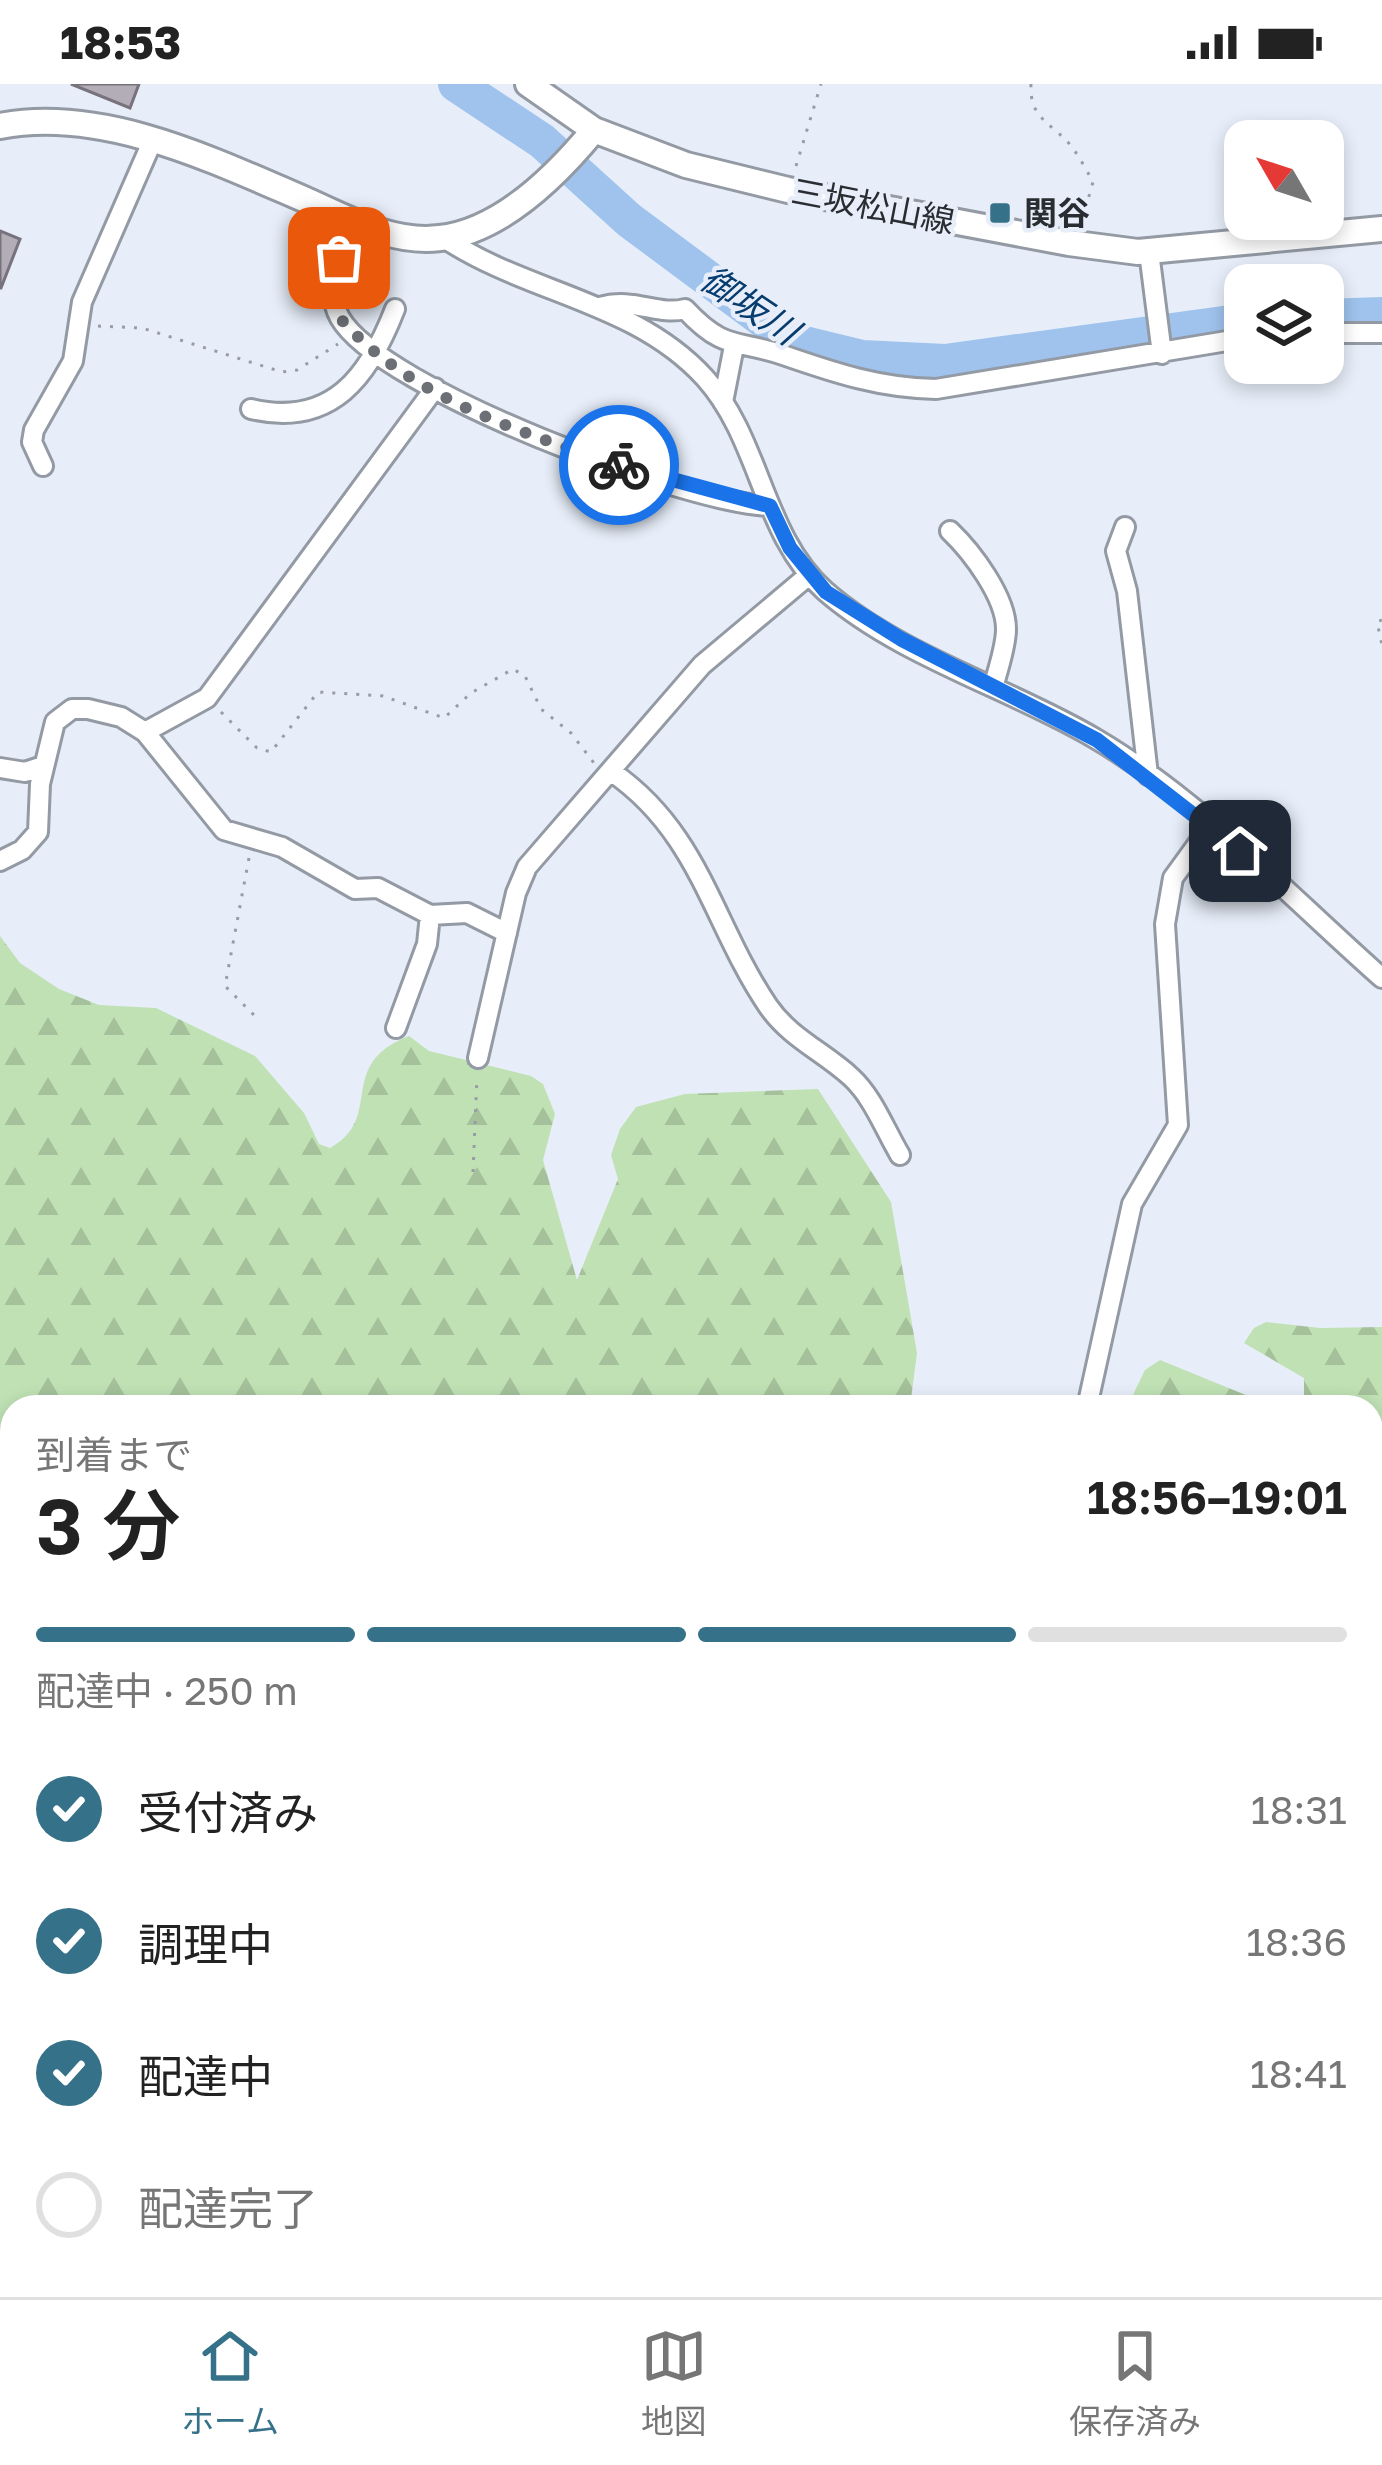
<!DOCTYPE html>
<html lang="ja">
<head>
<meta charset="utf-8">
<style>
	:root { --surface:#fff; --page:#f6f6f6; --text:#222; --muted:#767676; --line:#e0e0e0; --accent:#357188 }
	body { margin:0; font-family:"Golos Text","Noto Sans JP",sans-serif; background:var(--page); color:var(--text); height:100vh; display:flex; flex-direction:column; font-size:45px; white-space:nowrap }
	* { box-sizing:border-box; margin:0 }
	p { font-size:39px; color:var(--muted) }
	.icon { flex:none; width:66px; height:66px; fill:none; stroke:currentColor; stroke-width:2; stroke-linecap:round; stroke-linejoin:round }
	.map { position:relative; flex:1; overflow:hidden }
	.side { position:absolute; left:0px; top:1311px; width:1383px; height:903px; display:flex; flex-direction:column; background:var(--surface); border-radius:36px 36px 0 0; box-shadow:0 6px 18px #0003 }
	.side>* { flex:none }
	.needle { width:78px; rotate:309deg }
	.tools { position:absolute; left:1224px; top:36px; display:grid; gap:24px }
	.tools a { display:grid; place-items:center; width:120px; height:120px; border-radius:24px; background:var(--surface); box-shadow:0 6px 18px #0003; font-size:60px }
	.pin { position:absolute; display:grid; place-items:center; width:102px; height:102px; color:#fff; margin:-51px; border-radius:24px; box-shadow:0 6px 18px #0006 }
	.courier { position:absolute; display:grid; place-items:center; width:120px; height:120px; margin:-60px; border:9px solid #1a73e8; border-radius:50%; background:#fff; color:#222; box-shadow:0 3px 15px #0007 }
	.head em { font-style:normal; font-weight:600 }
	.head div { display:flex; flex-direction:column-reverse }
	.head { display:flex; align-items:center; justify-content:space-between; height:204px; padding:0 36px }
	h1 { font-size:78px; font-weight:600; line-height:90px }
	.bar { display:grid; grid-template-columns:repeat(4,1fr); gap:18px 12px; align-content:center; height:144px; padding:0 36px }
	.bar i { height:15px; border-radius:9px; background:var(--line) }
	.bar .active { background:var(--accent) }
	.bar p { grid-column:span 4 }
	ol { padding:0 36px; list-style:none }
	li { display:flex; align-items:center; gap:36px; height:132px }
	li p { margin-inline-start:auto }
	li .icon { padding:12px; border-radius:50%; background:var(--accent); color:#fff; stroke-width:4 }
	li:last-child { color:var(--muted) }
	li i { width:66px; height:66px; border:6px solid var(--line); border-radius:50% }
	.status { display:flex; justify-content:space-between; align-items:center; height:84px; padding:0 60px; background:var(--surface); direction:ltr }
	.status svg { height:33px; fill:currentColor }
	.tab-bar { display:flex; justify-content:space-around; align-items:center; height:168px; border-top:3px solid var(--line); background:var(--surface); font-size:33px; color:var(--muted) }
	.tab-bar a { display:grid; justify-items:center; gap:6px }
	.tab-bar .active { color:var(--accent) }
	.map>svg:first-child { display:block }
</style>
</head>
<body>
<div class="status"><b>18:53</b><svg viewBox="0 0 49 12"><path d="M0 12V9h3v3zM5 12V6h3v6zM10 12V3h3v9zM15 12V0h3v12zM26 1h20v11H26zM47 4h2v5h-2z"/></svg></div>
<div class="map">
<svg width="1382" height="2213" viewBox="0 0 1382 2213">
	<defs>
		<pattern id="forest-firs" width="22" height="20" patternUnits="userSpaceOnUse" patternTransform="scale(3)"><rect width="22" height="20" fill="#bfe1b4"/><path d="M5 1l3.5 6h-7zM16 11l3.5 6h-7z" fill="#a4c19b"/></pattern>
	</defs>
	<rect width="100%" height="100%" fill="#e7eef9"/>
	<path fill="url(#forest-firs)" d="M0,852L20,879L59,905L99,921L156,924L255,972L304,1029L319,1060L330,1064C386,1033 334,981 409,952L429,967L531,992L543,1000L555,1030L543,1076L577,1196L618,1095L611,1071L620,1045L636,1023L685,1010L818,1005L891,1118L917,1269L910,1323H12V2202H590L588,2213H0Z
		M1266,1238L1320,1244L1382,1243V2213H814L823,2202H1371V1323H1290L1304,1313V1294L1244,1259L1254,1244Z
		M1160,1276L1275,1323H1127L1145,1286Z"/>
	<path fill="#9fc3ed" d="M823,2202L814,2213H646L638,2203Z"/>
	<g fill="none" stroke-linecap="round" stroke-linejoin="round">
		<path stroke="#9fc3ed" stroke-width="36" d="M456,0L542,57L629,136L792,257L862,274L945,278L1245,237
			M1323,233L1382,231"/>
	</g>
	<path fill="#b3adb8" stroke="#78727c" stroke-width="3" d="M71,0H139L130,24Z
		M0,147L20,155L1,204H0Z"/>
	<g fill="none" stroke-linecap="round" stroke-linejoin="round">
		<defs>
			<path id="minor" d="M356,138C343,165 323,204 340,234C381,305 688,420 770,422
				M444,154C528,210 635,217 705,294C761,356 762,451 825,507C901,573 1010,604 1096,655C1201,717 1290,813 1382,894
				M1149,168L1162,270
				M600,223C634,213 658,232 685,225C725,268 737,255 783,271C835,289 880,304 936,305L1245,254
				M1323,249H1382
				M723,318L734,262
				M251,325C332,344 369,292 395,225
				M43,382L32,358L34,346L73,277L82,218L152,58
				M1125,443L1116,467L1127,507L1148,691
				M950,447C972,468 1006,513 1006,545C1006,563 998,584 994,601
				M145,648L207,614L435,304
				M0,684L25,688L43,682
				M612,688C700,749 712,839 768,922C790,954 824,968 851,993C873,1013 885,1046 900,1071
				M0,777L22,766L38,748L40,700L55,638L72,625H88L121,633L145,648L224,746L282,763L355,805L378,804L430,831L467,829L507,849
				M396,944L427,860L430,831
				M478,974L516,809L527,783L702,581L809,491
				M1087,1323L1132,1120L1178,1041L1165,840L1173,794L1210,743
				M613,2202L621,2213"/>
			<path id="secondary" d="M528,0L594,46L686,81L788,106L1069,159L1138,168L1382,145
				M0,42C103,22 215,77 308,117C349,135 393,160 440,154C502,147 557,91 594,46"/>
		</defs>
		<use href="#minor" stroke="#939aa4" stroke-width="24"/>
		<use href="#secondary" stroke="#939aa4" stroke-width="30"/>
		<path stroke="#989da5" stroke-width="3" stroke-dasharray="3 9" stroke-linecap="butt" d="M1031,0C1029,36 1053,39 1072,63C1080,74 1087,87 1093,98L1081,140
			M796,82L821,0
			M98,242L142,244L282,288L297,286L338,260
			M1382,536L1377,538L1382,561
			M221,628L257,664L271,668L318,608L383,612L444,634L471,609L513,585L525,592L541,625L571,649L594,679
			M249,774L225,902L257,934
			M473,1088L477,993
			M991,2202L994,2213"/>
		<use href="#minor" stroke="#fff" stroke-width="18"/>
		<use href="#secondary" stroke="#fff" stroke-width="24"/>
	</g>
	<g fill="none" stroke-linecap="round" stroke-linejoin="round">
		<path stroke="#6c7076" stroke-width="12" stroke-dasharray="0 21.6" d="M339,174V233C408,313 522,349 619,381"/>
		<path stroke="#1a73e8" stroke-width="15" d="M619,381L770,422L790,464L826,508L901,555L1097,656L1240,767"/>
	</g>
	<rect fill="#357188" stroke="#e7eef9" stroke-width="4.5" x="988" y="117" width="24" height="24" rx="6"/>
	<g text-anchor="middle" stroke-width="9" stroke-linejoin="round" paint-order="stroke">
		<g font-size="33" fill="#292c30" stroke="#e7eef9">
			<text transform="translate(873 122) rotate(11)" y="12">三坂松山線</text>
		</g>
		<g font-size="33" font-weight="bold" fill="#292c30" stroke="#e7eef9" text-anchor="start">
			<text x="1024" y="141">関谷</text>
		</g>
		<g font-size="36" font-style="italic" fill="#073c6e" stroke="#e7eef9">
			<text transform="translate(750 221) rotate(34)" y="13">御坂川</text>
		</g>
	</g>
</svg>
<div class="tools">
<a><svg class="needle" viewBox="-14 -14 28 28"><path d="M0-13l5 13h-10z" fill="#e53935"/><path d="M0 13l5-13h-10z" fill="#767676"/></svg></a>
<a><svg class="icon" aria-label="layers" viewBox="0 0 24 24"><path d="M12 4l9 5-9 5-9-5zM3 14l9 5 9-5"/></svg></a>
</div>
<div class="pin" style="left:339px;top:174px;background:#ea580c"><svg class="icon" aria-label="bag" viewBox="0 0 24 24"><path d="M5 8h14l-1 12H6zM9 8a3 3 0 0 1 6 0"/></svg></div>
<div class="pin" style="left:1240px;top:767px;background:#1f2937"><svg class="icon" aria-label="home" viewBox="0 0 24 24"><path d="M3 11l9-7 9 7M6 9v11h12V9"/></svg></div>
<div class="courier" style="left:619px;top:381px"><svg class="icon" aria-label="bike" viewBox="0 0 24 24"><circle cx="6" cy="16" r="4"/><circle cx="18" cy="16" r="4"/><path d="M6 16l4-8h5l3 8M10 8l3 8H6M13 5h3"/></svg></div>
<section class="side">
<div class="head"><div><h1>3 分</h1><p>到着まで</p></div><em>18:56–19:01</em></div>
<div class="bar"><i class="active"></i><i class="active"></i><i class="active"></i><i></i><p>配達中 · 250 m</p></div>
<ol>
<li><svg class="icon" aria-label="check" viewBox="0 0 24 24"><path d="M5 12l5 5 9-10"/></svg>受付済み<p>18:31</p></li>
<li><svg class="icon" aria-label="check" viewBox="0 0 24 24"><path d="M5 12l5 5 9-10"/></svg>調理中<p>18:36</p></li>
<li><svg class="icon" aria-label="check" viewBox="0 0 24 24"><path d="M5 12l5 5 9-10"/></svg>配達中<p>18:41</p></li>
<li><i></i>配達完了</li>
</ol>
</section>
</div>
<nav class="tab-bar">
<a class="active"><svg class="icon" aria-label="home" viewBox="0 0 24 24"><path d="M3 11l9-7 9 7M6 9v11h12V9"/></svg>ホーム</a>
<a><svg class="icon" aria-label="map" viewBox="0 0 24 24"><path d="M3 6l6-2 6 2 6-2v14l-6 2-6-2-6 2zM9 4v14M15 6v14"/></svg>地図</a>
<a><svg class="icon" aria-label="saved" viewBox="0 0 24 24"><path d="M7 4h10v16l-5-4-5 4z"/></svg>保存済み</a>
</nav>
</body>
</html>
